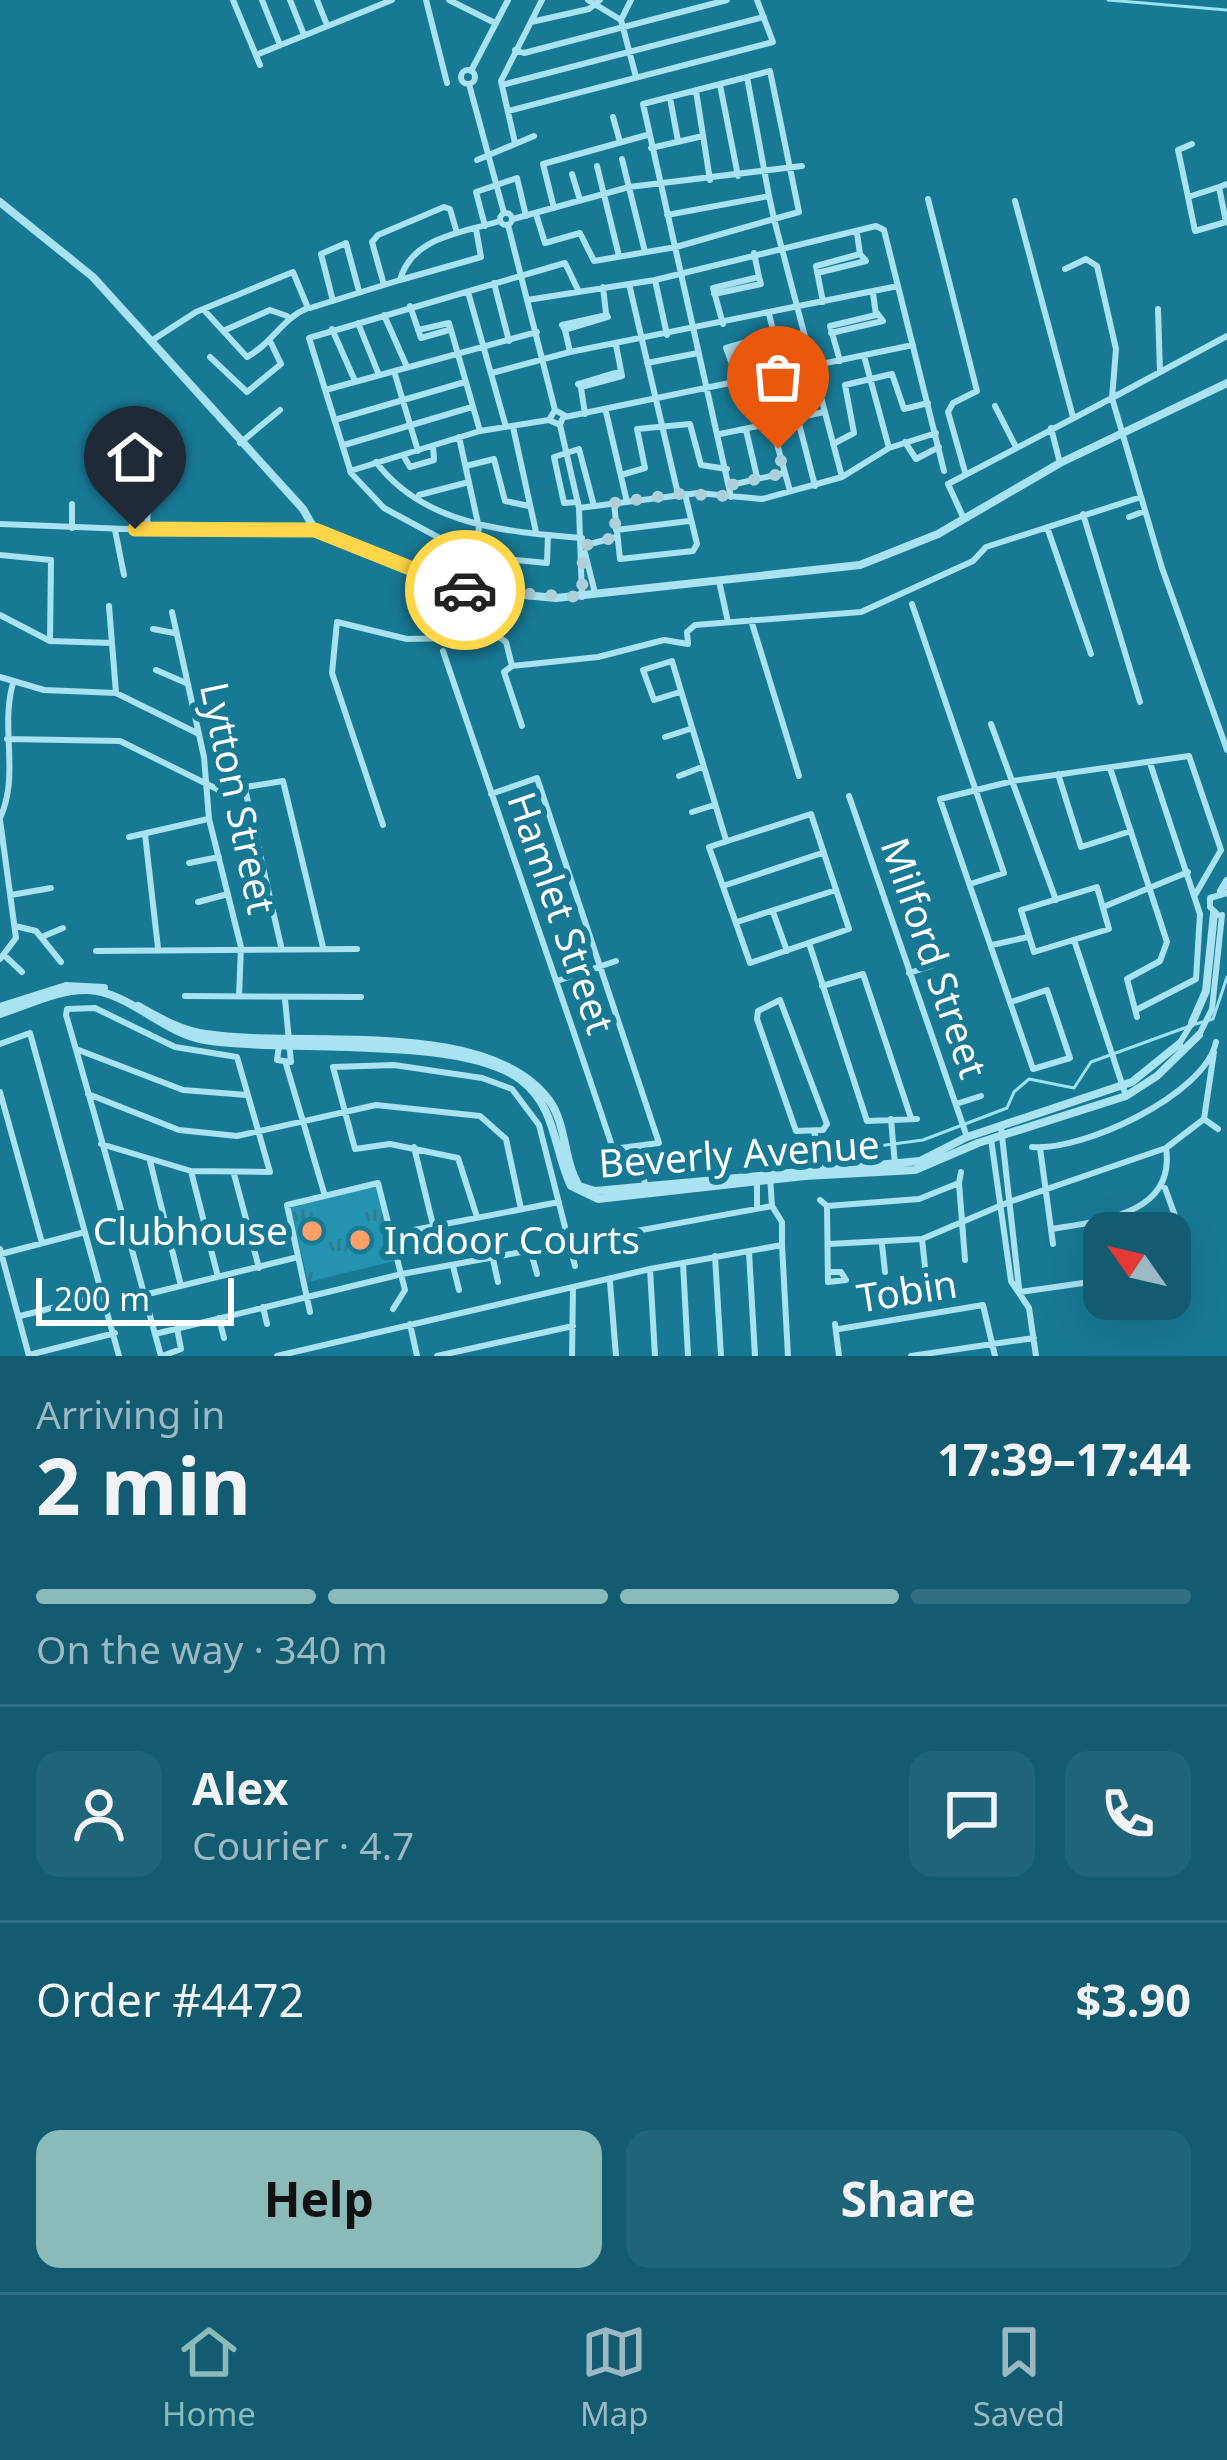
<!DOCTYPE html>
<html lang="en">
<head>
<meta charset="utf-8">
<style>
	:root { --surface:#125b70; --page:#1f6478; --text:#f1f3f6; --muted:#9cb9c3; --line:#317083; --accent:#8bbbb9 }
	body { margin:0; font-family:"Noto Sans",sans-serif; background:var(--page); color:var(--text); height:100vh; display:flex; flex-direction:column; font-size:45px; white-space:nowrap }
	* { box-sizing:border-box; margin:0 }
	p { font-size:39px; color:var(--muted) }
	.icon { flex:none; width:66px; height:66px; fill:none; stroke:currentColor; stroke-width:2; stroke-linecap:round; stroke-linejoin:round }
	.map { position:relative; height:1356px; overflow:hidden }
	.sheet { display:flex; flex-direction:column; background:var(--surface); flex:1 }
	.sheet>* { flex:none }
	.needle { width:78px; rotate:304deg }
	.fabs { position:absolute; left:1083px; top:1212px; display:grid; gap:24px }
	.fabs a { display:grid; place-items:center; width:108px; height:108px; border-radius:24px; background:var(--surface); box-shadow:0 12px 48px #0002; font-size:60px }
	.scale { position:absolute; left:36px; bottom:30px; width:198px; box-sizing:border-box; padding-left:12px; border:6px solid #fff; border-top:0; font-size:33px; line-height:42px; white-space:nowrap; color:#fff; -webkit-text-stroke:9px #187995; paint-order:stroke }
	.pin { position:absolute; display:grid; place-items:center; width:102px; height:102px; color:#fff; margin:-123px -51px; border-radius:50% 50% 50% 0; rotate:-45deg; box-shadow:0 0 12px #0007 }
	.pin .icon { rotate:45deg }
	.courier { position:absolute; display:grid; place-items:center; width:120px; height:120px; margin:-60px; border:9px solid #ffd54a; border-radius:50%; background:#fff; color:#222; box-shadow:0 3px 15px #0007 }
	.summary em { font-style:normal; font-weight:700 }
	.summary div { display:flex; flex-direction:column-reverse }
	.summary { display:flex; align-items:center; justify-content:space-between; height:204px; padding:0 36px }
	h1 { font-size:78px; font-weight:700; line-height:90px }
	.bar { display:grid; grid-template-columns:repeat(4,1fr); gap:18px 12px; align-content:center; height:144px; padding:0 36px }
	.bar i { height:15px; border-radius:9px; background:var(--line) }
	.bar .on { background:var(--accent) }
	.bar p { grid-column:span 4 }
	.line { display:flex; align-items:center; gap:30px; padding:0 36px; border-top:3px solid var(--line) }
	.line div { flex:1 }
	.round { display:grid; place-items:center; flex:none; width:126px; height:126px; border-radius:24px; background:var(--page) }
	.cta { display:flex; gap:24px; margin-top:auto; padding:24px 36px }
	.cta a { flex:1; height:138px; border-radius:24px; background:var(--accent); color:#111; font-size:48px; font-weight:700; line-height:138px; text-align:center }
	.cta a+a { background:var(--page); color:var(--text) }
	.menu { display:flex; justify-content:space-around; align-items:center; height:168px; border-top:3px solid var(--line); background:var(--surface); font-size:33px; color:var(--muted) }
	.menu a { display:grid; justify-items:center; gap:6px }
	.menu .on { color:var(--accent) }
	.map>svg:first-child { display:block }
</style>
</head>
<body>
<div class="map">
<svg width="1227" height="1356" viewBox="0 0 1227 1356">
	<defs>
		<pattern id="grass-tufts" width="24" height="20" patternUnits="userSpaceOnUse" patternTransform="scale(3)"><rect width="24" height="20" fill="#2493b0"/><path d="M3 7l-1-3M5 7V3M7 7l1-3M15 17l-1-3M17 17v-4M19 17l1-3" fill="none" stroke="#327a8d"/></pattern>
	</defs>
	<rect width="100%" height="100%" fill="#187995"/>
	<path fill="url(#grass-tufts)" d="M376,1184L394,1261L308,1282L290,1205Z"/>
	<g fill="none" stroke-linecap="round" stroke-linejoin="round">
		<path stroke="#9ce2f3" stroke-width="3" d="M1108,0L1227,10
			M1196,1024L1213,1019L1227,977
			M760,1162L923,1140L1007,1108L1014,1092L1029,1079L1074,1088L1091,1062L1187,1027"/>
		<path stroke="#a9e2f1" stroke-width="6" d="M233,0L260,65
			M262,0L280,45
			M290,0L304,35
			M317,0L327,25
			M426,0L447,83
			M449,0L495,23
			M588,0L621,20L636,77
			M621,20L631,0
			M531,22L589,9L600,0
			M515,50L524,53L727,0
			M256,55L392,0
			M461 77a7 7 0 1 1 14 0a7 7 0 1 1-14 0Z
			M471,71L508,0
			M469,84L504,213
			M502,85L764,17
			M720,85L738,176
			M696,91L710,180
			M670,98L678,141
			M508,111L773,42L757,0
			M613,117L620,142
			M515,143L501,81L542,0
			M1192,144L1178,150L1188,197L1219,187
			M651,148L703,136
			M622,159L645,252
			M477,160L534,136
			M597,166L619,256
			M572,174L580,200
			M1188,197L1195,231L1226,222
			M928,199L977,391L953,403L948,412L965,472
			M1015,201L1073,417
			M554,208L543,164L647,135
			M500 219a6 6 0 1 1 12 0a6 6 0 1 1-12 0Z
			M536,214L545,243L580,233L594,261L676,247L774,219L769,196
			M667,215L769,196L747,77
			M513,219L629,187L802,166
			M1226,222L1219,187L1227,184
			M508,225L555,410
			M485,226L476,192L517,178L526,216
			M1065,269L1086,259L1097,266L1116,349L1112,398L1227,336
			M817,273L866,261L860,254
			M400,280L481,257L476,229
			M655,280L667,335
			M494,283L509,341
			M629,284L678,494
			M384,285L372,242L378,235L444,207L450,209L457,233
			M603,287L606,313
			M468,292L506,427
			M714,294L761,284L759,277
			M527,300L655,280L876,226L884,230L944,471
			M333,301L321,254L346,243L359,291
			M823,302L816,266L860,254L857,233
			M410,306L421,338L449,330
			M310,308L400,280C412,236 463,233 500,221
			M1158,309L1160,372
			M769,314L774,334L726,348L728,353L743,395L784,388V375
			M384,315L407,367
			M358,323L379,375
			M723,324L713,288L759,277L754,253
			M562,325L565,330L608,317
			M562,325L607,315
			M332,329L355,381
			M418,330L449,323L480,431
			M565,330L570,352
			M223,331L270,310L287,316
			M831,333L883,321L877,313
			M151,341L196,312L293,272L308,308C282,318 273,343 247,357L204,310
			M616,345L621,371
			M728,353L778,343L774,334
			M864,356L889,448
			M210,357L247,392L281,364L271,343
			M840,361L830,326L876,315L873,293
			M647,363L698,353
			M394,371L418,451
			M492,373L570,352L898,286
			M578,384L621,371L622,376
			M578,384L581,387L622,376
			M581,388L585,414
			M329,389L537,332
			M995,406L1015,445
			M606,412L627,502
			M565,417L913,345
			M338,419L465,382
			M798,420L815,486
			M560,425L549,420L555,410L564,415L560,425L579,508L582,597
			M772,426L790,491
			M513,427L536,532
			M1051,428L1060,463
			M746,430L757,477
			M720,434L824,412
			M459,437L479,528L473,556
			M905,442L916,459L939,447
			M240,443L280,410
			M833,444L854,433L845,385L892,374L904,409L928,403
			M344,445L472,407
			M403,455L410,467L434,460L433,446
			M376,462C424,526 509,532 582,538
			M466,466L494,459L505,501L529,506
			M120,471L149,475L147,530
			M350,471L480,431L549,420
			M621,475L645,468L637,429L690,424L701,465L727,469
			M731,485L784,473
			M419,495L469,482
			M731,497L643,104L770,71L799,212L774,219L842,477
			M578,502L564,503L554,457L579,449L594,506
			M614,503L620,559L693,551L697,544L685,494
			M579,508L698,493L762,499L842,477L889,448L936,433
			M1083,514L1140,702
			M1129,517L1145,511
			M964,519L948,484L1112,398L1162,568L1227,750
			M0,524L253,534L314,530
			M1047,527L1091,654
			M72,528V504
			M115,530L124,575
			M616,530L689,521
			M548,535L547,563L473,556L384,508L351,473L309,338L565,263L578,290
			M583,546L616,537
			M585,553L595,593
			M0,555L51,560L50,641
			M719,581L728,622
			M912,604L1004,873L970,884
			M109,606L116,693
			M172,612L204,757L209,819L241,947L239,996
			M0,615L50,641L112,643
			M751,620L799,776
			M153,629L174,633
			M443,651C499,817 558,983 613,1149L659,1143L537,778L491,794
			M156,670L186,683
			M0,677L44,690L116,693L199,734
			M680,692L654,700L643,670L672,661L726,840
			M991,724L1056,900
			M522,726L504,672L512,666L598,657L664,640L688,644L687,632L695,625L861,612L973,561L986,547L1141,497
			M665,737L690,729
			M7,739L120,741L221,791L283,781L323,947
			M1110,768L1167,942L1160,961L1127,979L1137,1017
			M1058,774L1081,847L1131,831
			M679,776L702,767
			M245,789L281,946
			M849,796L967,1137
			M692,812L714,805
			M811,814L849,929L750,963L709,847Z
			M0,818C20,775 0,729 13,683
			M0,820L16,938L0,959
			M383,825L332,673L337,622L407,639L499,637L506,642L512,666
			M145,834L158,948
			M129,837L208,819
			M189,863L219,857
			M723,886L822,853
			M1097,887L1109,929L1034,952L1021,910Z
			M11,895L51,888
			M198,902L228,894
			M1103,907L1188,872
			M773,912L787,951
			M1218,915L1210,907V898L1227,893
			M737,922L836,890
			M15,926L36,931L61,962
			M44,936L63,928
			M1074,940L1126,1096
			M809,943L867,1121
			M992,945L1028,937
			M96,951L357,949
			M5,956L22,972
			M909,973L931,966
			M557,981L616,961
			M822,986L863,974L911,1118
			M185,996L361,997
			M780,1000L827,1124L823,1130L796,1131L757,1019L758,1011Z
			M1011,1002L1047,990L1070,1058L1033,1069L940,799L1013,781L1189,756L1221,850L1195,895
			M1138,1009L1196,979L1200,914L1150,763
			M1199,1035L1212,1009L1222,915
			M0,1044L30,1033L119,1356
			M1179,1044L1192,1023
			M279,1046L277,1060L291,1062L285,999
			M76,1049L183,1090L247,1095
			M286,1064L325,1196
			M0,1092L42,1243
			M88,1094L179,1130L237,1136L376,1105L480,1116L506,1139L521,1209
			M956,1104L981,1096
			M891,1119L895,1165
			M1204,1119L1218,1129
			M867,1121L917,1119
			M1001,1127L1019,1288
			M814,1132L825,1166
			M991,1139L1011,1281L1029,1308L1036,1356
			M101,1144L191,1171L270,1172L237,1057L175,1047L95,1008L67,1009L66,1015C99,1128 130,1242 161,1356
			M638,1146L646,1190
			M414,1147L433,1225
			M1032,1147C1081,1152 1205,1095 1216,1042
			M1040,1148L1053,1244
			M150,1161L181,1286
			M191,1171L218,1277
			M234,1174L259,1268
			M757,1181V1208
			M959,1183L965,1260
			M1165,1188L1178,1224
			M820,1200L827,1206L919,1199L959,1183L961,1172
			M772,1206L782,1222V1245
			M827,1207L828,1282L846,1280L841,1272H831
			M1132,1210L1138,1231
			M477,1217L458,1158L390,1144L355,1149L333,1067L394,1065L482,1078L512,1089L539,1125L575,1266
			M1095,1222L1099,1237
			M1051,1229C1101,1221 1176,1214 1166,1148
			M393,1234L559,1202
			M922,1239L925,1267
			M829,1244L922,1239L1009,1202L1166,1148L1204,1119L1214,1052
			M882,1244L885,1272
			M0,1249L29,1356
			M531,1252L537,1274
			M749,1252L755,1356
			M1,1254L85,1232
			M715,1256L721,1356
			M493,1259L498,1282
			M683,1263L688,1356
			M453,1266L459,1290
			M650,1269L655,1356
			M1170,1271L1178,1270
			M610,1282L616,1356
			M1020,1292L1104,1280
			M144,1295L298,1257
			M983,1305L995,1356
			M263,1307L267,1324
			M310,1312L287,1205L378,1183L405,1290L393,1309
			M20,1316L104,1295
			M219,1318L224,1338
			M410,1324L417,1356
			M835,1324L839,1356
			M839,1329L983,1305
			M155,1334L402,1274L772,1206L770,1176
			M29,1355L115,1333
			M162,1356L181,1349L177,1328
			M277,1356L650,1269L782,1245L788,1356
			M437,1356L573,1326
			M572,1356L573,1289
			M911,1356L1034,1338"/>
		<path stroke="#a9e2f1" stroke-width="8" d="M0,202L93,277L303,509L315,530L462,589L556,598L860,565L938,534L1060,463L1227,383
			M1221,891L1227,881
			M138,1006C159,1018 182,1031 206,1034C300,1049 486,1016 549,1100C567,1125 563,1160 579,1186L595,1191L920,1161L967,1137L1132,1082L1179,1044
			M0,1007L66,986L104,988
			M0,1014C28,1005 59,989 88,990C129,992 163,1033 205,1040C284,1053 460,1034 521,1080C556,1106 554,1151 571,1186L598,1199L805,1176L915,1170L978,1143L1126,1096L1157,1076L1199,1035
			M1192,1023L1206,991L1214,913"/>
	</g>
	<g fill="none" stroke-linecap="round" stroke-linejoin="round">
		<path stroke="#aed0da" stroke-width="12" stroke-dasharray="0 21.6" d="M465,590L582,597L583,546L616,537L614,503L678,494L731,496V485L784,473L778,449"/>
		<path stroke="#ffd54a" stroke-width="15" d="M135,529L315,530L465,590"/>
	</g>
	<g fill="#ffa069" stroke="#187995" stroke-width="4.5">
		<circle cx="312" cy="1231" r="12"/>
		<circle cx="360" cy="1240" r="12"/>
	</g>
	<g text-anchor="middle" stroke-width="12" stroke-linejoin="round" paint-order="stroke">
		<g font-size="39" fill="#fff" stroke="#187995">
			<text transform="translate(238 798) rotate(78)" y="14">Lytton Street</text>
			<text transform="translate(561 913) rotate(71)" y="14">Hamlet Street</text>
			<text transform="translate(934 958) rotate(71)" y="14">Milford Street</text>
			<text transform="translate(739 1154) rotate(-4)" y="14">Beverly Avenue</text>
			<text transform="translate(907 1291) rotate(-9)" y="14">Tobin</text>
		</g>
		<g font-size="39" fill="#fff" stroke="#187995" text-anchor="end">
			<text x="288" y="1245">Clubhouse</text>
			<text x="384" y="1254" text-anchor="start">Indoor Courts</text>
		</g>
	</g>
</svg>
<div class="fabs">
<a><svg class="needle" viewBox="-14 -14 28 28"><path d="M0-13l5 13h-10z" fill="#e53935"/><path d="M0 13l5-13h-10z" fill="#9cb9c3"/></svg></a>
</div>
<div class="scale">200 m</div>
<div class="pin" style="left:778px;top:449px;background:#ea580c"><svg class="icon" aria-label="bag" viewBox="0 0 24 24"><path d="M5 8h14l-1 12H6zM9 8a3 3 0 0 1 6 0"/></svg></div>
<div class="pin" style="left:135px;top:529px;background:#1f2937"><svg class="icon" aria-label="home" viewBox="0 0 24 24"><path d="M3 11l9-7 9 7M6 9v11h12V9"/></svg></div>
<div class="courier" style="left:465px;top:590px"><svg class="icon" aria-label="car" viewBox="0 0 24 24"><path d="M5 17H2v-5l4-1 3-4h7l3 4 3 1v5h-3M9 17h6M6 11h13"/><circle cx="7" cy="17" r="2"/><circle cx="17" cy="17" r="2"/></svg></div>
</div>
<section class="sheet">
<div class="summary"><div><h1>2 min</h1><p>Arriving in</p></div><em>17:39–17:44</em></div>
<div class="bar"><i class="on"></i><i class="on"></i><i class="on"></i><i></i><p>On the way · 340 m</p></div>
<div class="line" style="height:216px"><a class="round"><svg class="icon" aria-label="person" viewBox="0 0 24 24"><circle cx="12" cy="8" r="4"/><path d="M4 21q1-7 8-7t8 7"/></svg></a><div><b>Alex</b><p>Courier · 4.7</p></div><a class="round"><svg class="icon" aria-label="chat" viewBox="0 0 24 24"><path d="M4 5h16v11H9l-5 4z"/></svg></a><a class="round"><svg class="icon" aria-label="phone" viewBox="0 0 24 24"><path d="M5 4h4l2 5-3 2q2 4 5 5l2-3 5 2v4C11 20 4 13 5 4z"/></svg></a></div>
<div class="line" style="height:156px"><div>Order #4472</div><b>$3.90</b></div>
<div class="cta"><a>Help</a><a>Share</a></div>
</section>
<nav class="menu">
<a class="on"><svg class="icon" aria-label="home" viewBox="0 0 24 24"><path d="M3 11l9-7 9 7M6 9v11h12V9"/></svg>Home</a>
<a><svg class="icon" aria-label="map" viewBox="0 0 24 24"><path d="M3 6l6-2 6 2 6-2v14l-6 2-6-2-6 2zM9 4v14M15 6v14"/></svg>Map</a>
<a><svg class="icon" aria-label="saved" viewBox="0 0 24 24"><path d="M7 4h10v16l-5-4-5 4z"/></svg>Saved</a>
</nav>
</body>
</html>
